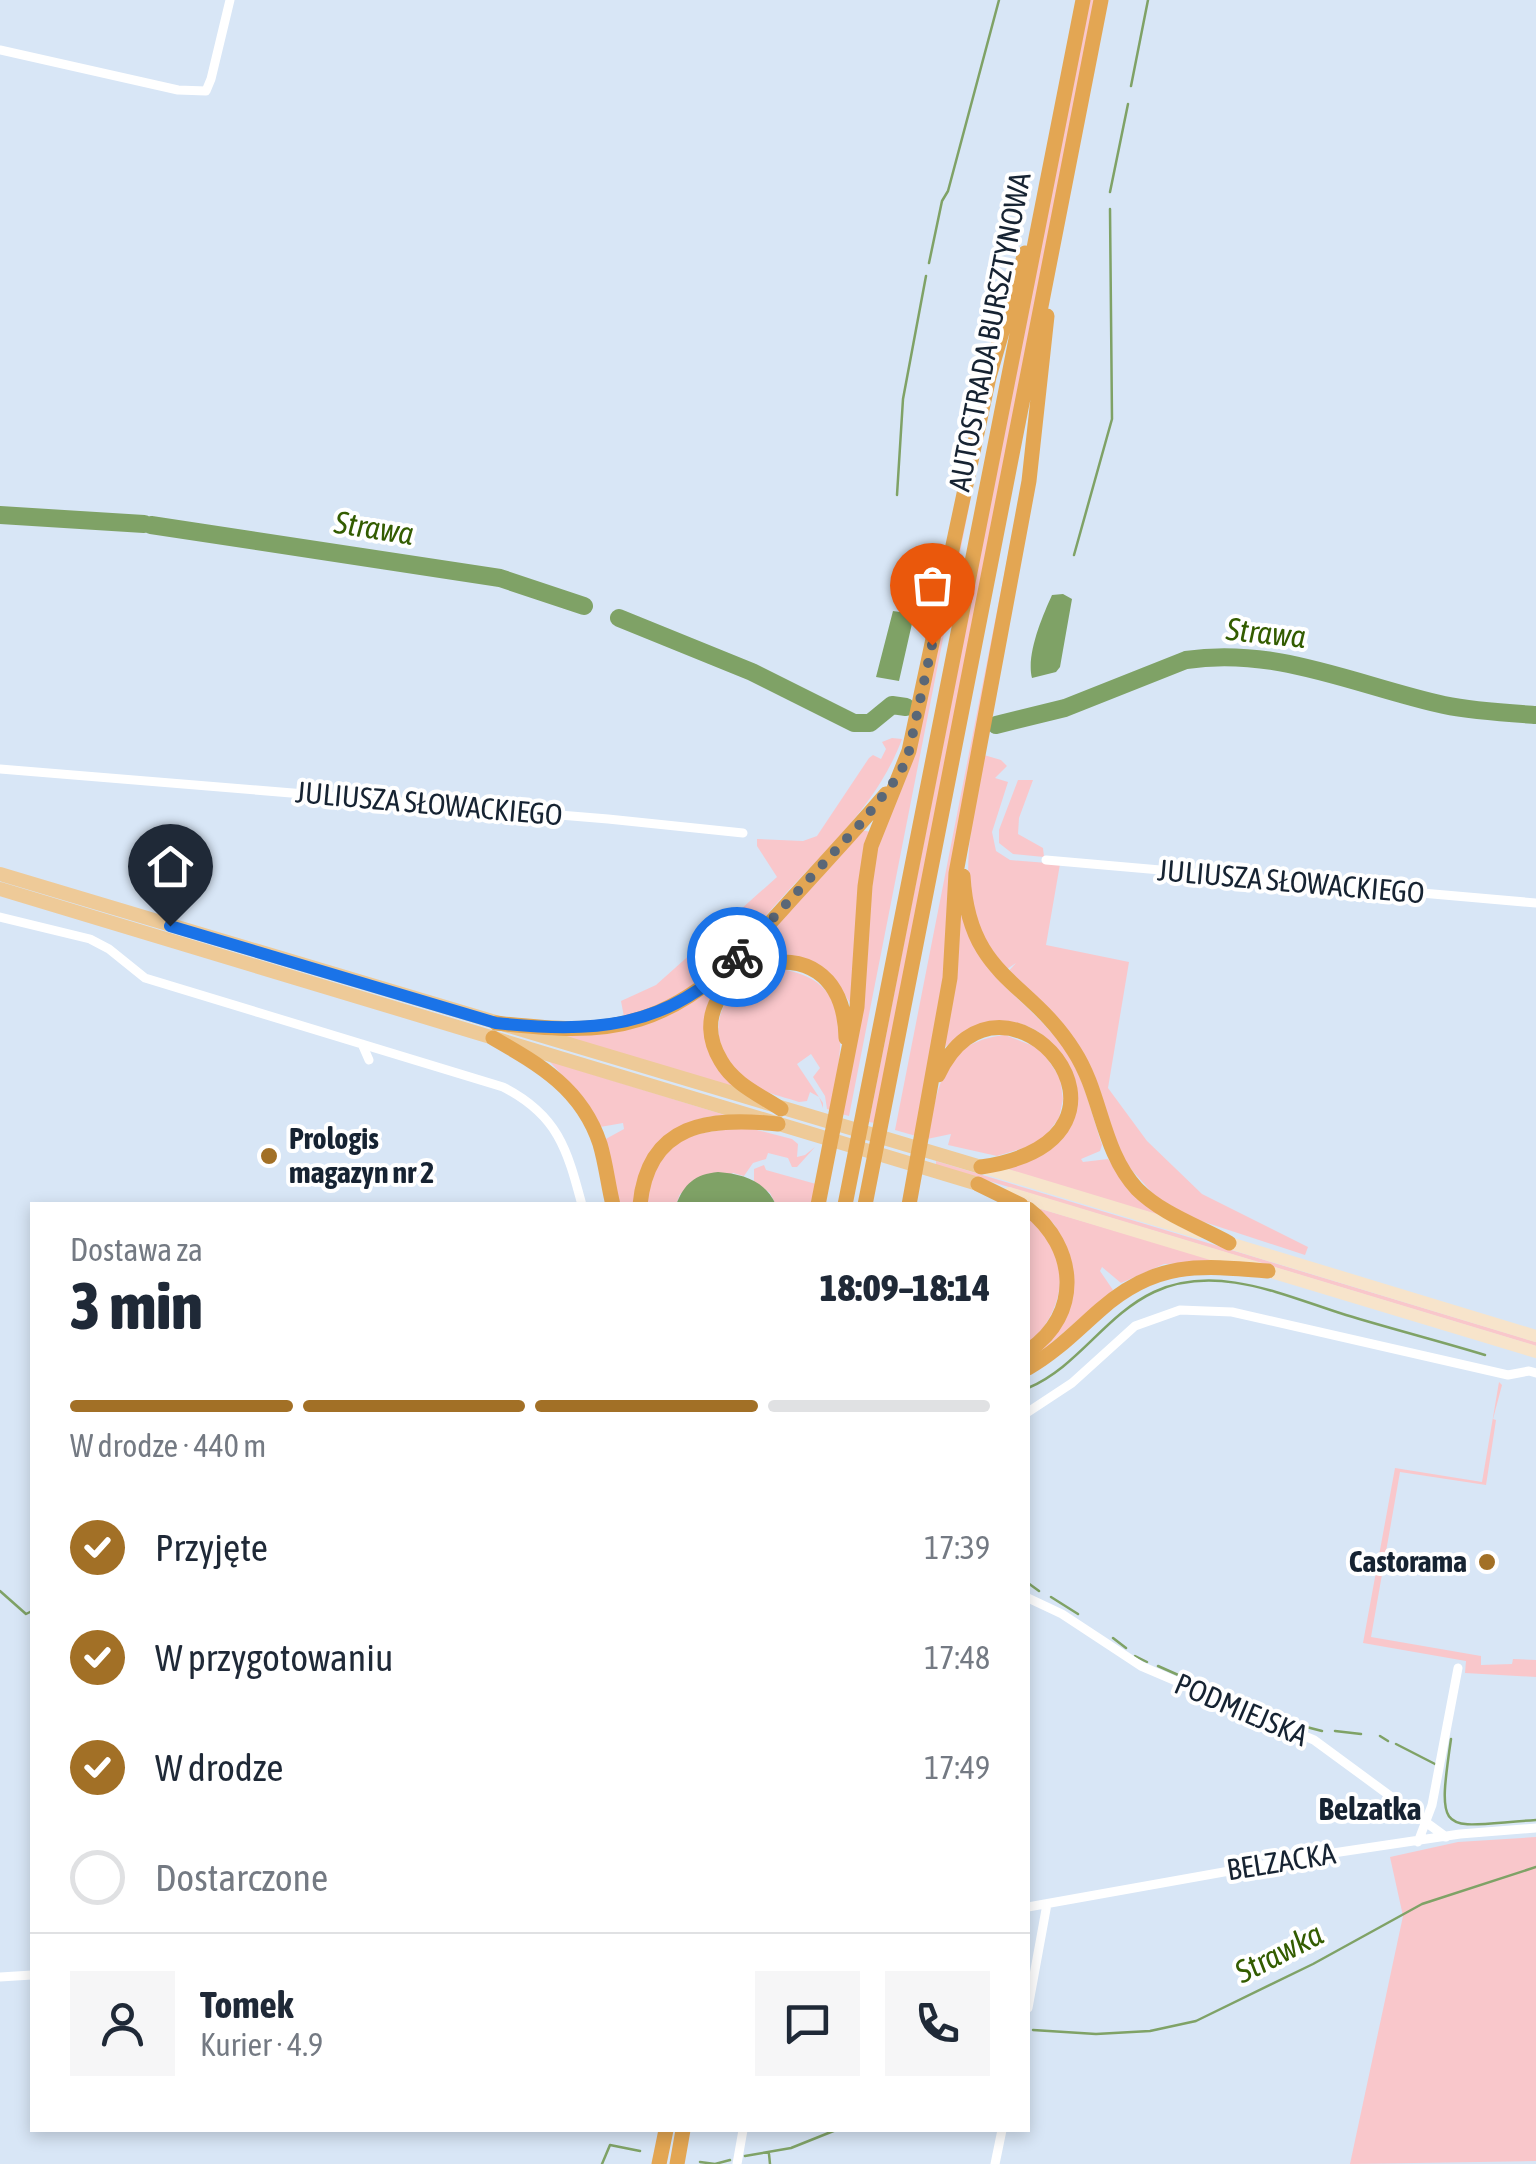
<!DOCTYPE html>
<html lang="pl">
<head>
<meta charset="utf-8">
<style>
	:root { --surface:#fff; --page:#f6f6f7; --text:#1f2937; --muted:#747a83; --line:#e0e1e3; --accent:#a27026 }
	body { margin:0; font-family:"Asap Condensed",sans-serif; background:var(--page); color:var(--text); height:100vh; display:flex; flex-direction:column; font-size:38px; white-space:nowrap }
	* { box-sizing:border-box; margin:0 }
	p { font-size:32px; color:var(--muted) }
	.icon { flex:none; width:55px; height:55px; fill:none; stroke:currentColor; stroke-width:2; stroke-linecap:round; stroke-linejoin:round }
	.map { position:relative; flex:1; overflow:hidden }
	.panel { position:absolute; left:30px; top:1202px; width:1000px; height:930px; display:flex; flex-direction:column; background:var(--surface); border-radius:0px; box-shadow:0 5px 15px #0003 }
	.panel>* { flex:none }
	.pin { position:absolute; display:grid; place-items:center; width:85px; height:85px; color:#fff; margin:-102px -42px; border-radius:50% 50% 50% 0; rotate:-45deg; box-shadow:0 0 10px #0007 }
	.pin .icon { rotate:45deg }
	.courier { position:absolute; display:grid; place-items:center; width:100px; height:100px; margin:-50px; border:8px solid #1a73e8; border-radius:50%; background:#fff; color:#222; box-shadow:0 2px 12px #0007 }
	.summary em { font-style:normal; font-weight:800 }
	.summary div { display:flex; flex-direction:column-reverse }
	.summary { display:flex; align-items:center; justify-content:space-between; height:170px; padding:0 40px }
	h1 { font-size:65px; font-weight:800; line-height:75px }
	.bar { display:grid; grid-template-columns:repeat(4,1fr); gap:15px 10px; align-content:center; height:120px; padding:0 40px }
	.bar i { height:12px; border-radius:8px; background:var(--line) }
	.bar .on { background:var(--accent) }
	.bar p { grid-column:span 4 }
	.line { display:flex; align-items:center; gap:25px; padding:0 40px; border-top:2px solid var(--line) }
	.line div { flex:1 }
	.round { display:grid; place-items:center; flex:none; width:105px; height:105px; border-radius:0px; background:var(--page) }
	ol { padding:0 40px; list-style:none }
	li { display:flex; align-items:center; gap:30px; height:110px }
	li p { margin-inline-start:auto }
	li .icon { padding:10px; border-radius:50%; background:var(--accent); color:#fff; stroke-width:4 }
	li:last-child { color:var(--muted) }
	li i { width:55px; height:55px; border:5px solid var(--line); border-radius:50% }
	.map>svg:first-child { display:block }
</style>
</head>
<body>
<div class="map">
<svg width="1536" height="2164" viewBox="0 0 1536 2164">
	<rect width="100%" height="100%" fill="#d8e6f6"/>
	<path fill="#f9c7cb" d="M1089,0H1096L875,1123L869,1122Z
		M1029,448L944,985L916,1136L895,1130Z
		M979,456L849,1116L841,1114L874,859Z
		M892,738L902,739C879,801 831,845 787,892C758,924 729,959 694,985C674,1000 648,1009 624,1017L621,1001L656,985L777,877L757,846V839L803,841L817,836L869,758L873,755L881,759L886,749L882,742Z
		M984,755L1001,760L1007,766L995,778L1008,782L992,832L996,851L1010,860L1060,864L1046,945L1129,962L1108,1088L1147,1141L1202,1194L1308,1247L1305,1255L1192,1218L1155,1196L1121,1158L1094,1087L1006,974L1016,963L1004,971C997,961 987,950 982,939C955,881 974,815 984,755Z
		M1018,780H1033L1019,818L1018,834L1043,848L1044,857L1013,854L999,843V830Z
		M860,830L872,832L851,1004C845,996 840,985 832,979C805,960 758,944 732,973C721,985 715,1006 707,1021L743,1090L552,1033L690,1000Z
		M958,901C978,980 1015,987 1061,1044C1083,1072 1091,1112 1102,1145L1100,1151L1081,1159L1083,1162L1108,1159L1120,1176L1165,1217L1003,1168C1137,1150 1057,953 945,1047Z
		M779,969C859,979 842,1052 830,1110L827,1109L825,1096L813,1077L820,1068L811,1054L797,1064L823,1103V1108L819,1097L810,1092L807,1101L799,1102C784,1097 768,1094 755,1086C695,1047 713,982 779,969Z
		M1005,1035L1041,1049L1060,1078L1063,1099L1059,1118L1040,1143L997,1156L948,1145L951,1134L927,1139C939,1086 941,1042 1005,1035Z
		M549,1061L725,1115C674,1116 638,1155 634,1205H618L604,1140L624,1129L623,1123L600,1127L583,1097Z
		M749,1128L792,1139L798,1144L797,1157L805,1155L815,1147L797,1167H792L788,1158L768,1153L766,1159L753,1163L744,1176L733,1173L680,1194L676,1205H645C655,1136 689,1132 749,1128Z
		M936,1161L1536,1342V1346L936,1165Z
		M764,1165L766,1170L816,1184L812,1205H776L770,1193L754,1181V1169Z
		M1031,1206L1221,1262L1164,1264L1121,1283L1102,1267L1100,1271L1113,1290L1028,1363V1357L1051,1341L1068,1251L1054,1224Z
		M1028,1216C1036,1225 1049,1236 1054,1248C1068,1285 1056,1319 1028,1344Z
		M1499,1382L1502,1385L1493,1419L1496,1420L1486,1485L1400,1472L1371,1637L1481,1656V1665L1512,1664L1513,1659L1536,1660V1677L1465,1673L1466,1661L1363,1643L1395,1468L1482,1482Z
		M1536,1837V2161L1350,2164L1403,1916L1390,1857L1458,1842Z"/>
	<path fill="#7fa266" d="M911,572L923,575L899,681L876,677L893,611L900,612Z
		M1063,594L1072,599L1060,667L1056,672L1032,678C1026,655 1042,617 1052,595Z
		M718,1172C744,1174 765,1181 776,1205H676C684,1184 695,1174 718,1172Z"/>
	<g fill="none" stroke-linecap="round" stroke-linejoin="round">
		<path stroke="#7fa266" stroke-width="2.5" d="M1131,86L1148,0
			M1110,192L1128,104
			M929,263L942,201L948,191L999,0
			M897,495L903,399L926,276
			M1074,555L1112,419L1110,209
			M1028,1388C1078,1367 1105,1315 1154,1292C1217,1263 1285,1296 1346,1315C1392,1329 1439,1341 1485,1355
			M1028,1583L1039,1591
			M0,1591L26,1614L32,1611
			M1051,1597L1078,1614
			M1113,1638L1126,1648
			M1135,1656L1147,1662
			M1158,1666L1185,1678
			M1194,1682L1230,1697
			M1239,1701L1287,1722L1322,1731
			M1335,1731L1361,1734
			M1380,1736L1388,1741
			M1451,1739C1436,1841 1442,1826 1536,1820
			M1396,1744L1435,1764
			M1033,2030L1096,2034L1150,2031L1196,2021L1313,1964L1422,1904L1536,1867
			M769,2154L770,2164
			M745,2156L791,2148L836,2130
			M700,2162L715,2164L730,2160
			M602,2164L610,2145L640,2151"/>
		<path stroke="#7fa266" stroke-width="18" d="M0,515L144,524
			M151,525L500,578L584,606
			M619,618L752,672L854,723H870L892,705L906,707
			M996,725L1065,708L1186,660C1276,646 1358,686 1444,705C1473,711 1506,713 1536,715"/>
		<path stroke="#fff" stroke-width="9" d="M0,50L178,90L206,91L211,79L230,0
			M0,769L608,819L743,833
			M1046,860L1536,903
			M0,917L90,939L109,949L145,978L503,1087C558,1115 567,1149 582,1205
			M362,1044L369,1060
			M1028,1412L1072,1383L1135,1326L1180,1310L1232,1312L1508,1375L1529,1371L1536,1373
			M1028,1598L1062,1614L1141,1666L1314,1740L1446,1837
			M1418,1842L1432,1805L1458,1668
			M1028,1907L1313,1856L1460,1834L1536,1828
			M0,1977L32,1975
			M1028,2008L1047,1904
			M737,2164L743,2130
			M995,2164L1002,2130"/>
		<path stroke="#f7e4cb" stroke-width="12" d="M981,1167L1199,1233
			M1009,1193L1536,1352
			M1223,1241L1536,1336"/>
		<path stroke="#eeca98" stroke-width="14" d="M0,874L981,1167
			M0,889L978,1184"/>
		<path stroke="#e3a653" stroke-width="15" d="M963,876C969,979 1029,979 1074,1051C1102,1094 1101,1150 1137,1189C1162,1214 1198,1226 1229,1243
			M496,1023C544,1028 593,1034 640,1019C708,998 753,941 799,891C828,859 858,827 886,794
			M493,1038C540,1065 582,1089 600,1144C606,1164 608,1185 613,1205
			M938,1075C1002,938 1176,1138 981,1167
			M781,1109C760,1095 734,1084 721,1061C667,972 843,903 846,1038
			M978,1184L1021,1205
			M640,1205C648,1122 710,1117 778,1124
			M818,1205L857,1007L865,886L871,846L909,751L989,377L1025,253
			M845,1205L1083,0
			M865,1205L1101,0
			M909,1205L950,978L956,873L1029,481L1047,316
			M1028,1209C1077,1247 1083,1314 1028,1351
			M1028,1368C1056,1352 1076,1331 1100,1310C1155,1261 1199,1265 1268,1271
			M659,2164L666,2130
			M677,2164L683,2130"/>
	</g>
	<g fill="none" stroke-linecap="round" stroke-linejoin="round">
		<path stroke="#5a6777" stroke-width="10" stroke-dasharray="0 18" d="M737,957L862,822L900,774L909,751L932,645"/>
		<path stroke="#1a73e8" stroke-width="12" d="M170,926L496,1023C591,1033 667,1030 737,957"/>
	</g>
	<g fill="#a27026" stroke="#fff" stroke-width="4">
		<circle cx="269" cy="1156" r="10"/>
		<circle cx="1487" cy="1562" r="10"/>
	</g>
	<g text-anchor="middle" stroke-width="8" stroke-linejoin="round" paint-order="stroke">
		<g font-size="30" fill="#162332" stroke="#fff">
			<text transform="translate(990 332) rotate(-79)" y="10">AUTOSTRADA BURSZTYNOWA</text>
			<text transform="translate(429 804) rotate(5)" y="10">JULIUSZA SŁOWACKIEGO</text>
			<text transform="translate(1291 882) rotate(5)" y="10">JULIUSZA SŁOWACKIEGO</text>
			<text transform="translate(1241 1710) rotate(23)" y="10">PODMIEJSKA</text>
			<text transform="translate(1281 1862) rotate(-9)" y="10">BELZACKA</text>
		</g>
		<g font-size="30" font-weight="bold" fill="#162332" stroke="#fff" text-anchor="start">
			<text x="289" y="1149">Prologis<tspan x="289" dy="34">magazyn nr 2</tspan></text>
			<text x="1467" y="1572" text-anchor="end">Castorama</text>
		</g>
		<g font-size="32" font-style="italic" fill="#335c00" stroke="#fff">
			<text transform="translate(374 528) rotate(9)" y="11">Strawa</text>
			<text transform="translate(1266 633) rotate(6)" y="11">Strawa</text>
			<text transform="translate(1279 1953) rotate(-27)" y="11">Strawka</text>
		</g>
		<g font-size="32" font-weight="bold" fill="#162332" stroke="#fff">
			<text x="1370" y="1820">Belzatka</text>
		</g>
	</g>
</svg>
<div class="pin" style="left:932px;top:645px;background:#ea580c"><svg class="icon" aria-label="bag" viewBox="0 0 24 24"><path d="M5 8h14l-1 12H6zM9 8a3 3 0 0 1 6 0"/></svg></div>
<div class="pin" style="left:170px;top:926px;background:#1f2937"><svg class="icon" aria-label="home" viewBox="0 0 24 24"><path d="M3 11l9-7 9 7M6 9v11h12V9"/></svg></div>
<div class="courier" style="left:737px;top:957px"><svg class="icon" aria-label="bike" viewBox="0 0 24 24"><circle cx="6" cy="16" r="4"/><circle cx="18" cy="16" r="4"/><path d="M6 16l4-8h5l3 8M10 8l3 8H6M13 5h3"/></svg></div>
<section class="panel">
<div class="summary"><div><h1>3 min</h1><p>Dostawa za</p></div><em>18:09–18:14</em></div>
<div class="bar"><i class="on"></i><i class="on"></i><i class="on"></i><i></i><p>W drodze · 440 m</p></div>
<ol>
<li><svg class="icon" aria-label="check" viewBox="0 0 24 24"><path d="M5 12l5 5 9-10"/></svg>Przyjęte<p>17:39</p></li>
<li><svg class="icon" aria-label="check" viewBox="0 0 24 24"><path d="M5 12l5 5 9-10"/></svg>W przygotowaniu<p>17:48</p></li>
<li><svg class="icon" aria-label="check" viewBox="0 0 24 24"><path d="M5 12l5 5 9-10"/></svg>W drodze<p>17:49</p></li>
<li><i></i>Dostarczone</li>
</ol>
<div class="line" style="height:180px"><a class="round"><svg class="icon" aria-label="person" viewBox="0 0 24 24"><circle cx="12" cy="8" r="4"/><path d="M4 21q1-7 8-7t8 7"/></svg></a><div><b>Tomek</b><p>Kurier · 4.9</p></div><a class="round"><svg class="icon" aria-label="chat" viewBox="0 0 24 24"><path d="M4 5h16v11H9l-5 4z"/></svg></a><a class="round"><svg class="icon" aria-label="phone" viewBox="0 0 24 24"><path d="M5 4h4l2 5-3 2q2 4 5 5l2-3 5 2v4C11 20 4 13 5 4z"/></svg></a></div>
</section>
</div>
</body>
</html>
